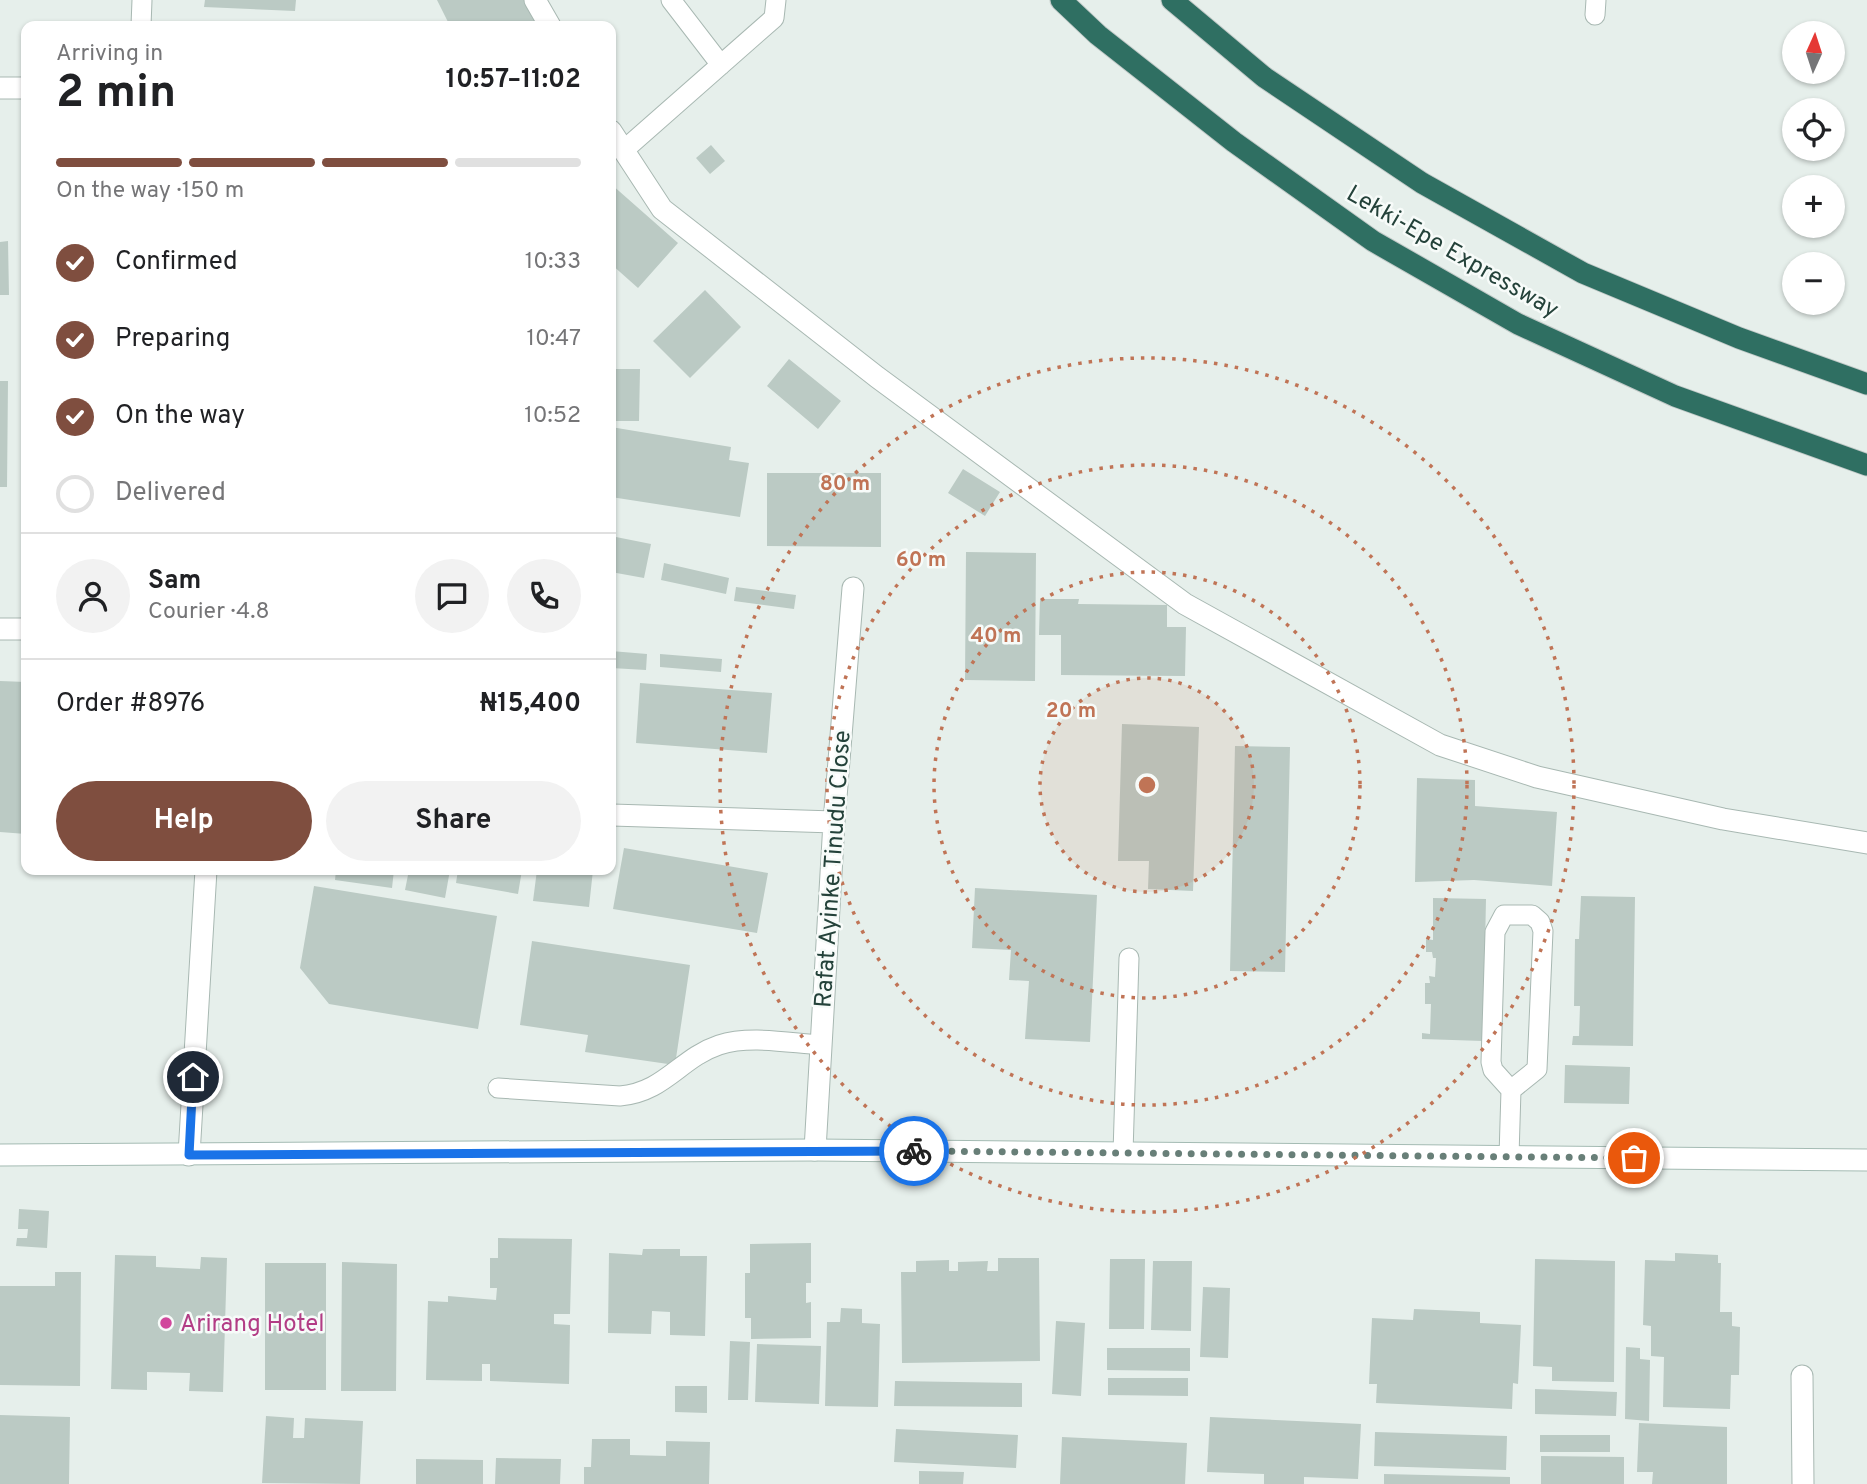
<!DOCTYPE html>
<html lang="en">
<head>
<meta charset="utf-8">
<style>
	:root { --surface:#fff; --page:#f2f2f2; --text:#202124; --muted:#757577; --line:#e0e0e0; --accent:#7f4e3f }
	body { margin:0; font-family:Overpass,sans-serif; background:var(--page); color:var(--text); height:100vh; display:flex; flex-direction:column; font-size:26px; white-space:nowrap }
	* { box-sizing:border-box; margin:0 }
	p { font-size:23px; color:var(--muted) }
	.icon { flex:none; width:38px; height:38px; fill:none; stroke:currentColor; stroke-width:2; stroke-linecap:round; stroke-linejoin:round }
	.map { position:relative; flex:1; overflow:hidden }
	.sheet { position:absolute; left:21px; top:21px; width:595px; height:854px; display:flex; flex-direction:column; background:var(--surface); border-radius:14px; box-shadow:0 2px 5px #0004 }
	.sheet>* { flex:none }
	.needle { width:46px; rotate:3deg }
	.fabs { position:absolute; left:1782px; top:21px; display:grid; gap:14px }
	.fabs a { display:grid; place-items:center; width:63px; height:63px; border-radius:50%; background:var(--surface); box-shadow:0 2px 5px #0004; font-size:35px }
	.pin { position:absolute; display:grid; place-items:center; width:60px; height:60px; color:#fff; margin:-30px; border:4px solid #fff; border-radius:50%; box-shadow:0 2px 7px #0007 }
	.courier { position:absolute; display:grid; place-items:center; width:70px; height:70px; margin:-35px; border:5px solid #1a73e8; border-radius:50%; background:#fff; color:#222; box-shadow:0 2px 9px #0007 }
	.summary em { font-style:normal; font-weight:700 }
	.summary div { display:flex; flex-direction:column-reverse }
	.summary { display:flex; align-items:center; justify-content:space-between; height:119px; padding:0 35px }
	h1 { font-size:46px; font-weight:700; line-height:52px }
	.bar { display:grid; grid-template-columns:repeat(4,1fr); gap:10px 7px; align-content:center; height:84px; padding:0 35px }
	.bar i { height:9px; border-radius:5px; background:var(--line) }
	.bar .active { background:var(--accent) }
	.bar p { grid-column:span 4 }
	.line { display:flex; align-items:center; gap:18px; padding:0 35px; border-top:2px solid var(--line) }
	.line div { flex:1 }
	.round { display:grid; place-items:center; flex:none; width:74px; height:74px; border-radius:37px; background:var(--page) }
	ol { padding:0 35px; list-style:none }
	li { display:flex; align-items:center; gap:21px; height:77px }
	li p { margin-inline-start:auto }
	li .icon { padding:7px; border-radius:50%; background:var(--accent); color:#fff; stroke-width:4 }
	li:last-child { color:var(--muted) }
	li i { width:38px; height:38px; border:4px solid var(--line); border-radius:50% }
	.action { display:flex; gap:14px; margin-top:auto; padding:14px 35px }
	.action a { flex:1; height:80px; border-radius:42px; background:var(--accent); color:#fff; font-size:28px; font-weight:700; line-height:80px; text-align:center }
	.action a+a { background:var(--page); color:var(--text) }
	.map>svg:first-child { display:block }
</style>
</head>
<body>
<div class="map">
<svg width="1867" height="1484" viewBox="0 0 1867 1484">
	<rect width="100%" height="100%" fill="#e6efeb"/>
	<path fill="#bbcac4" d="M205,0H296L295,11L204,7Z
		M437,0H527L543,26H444L449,24Z
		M711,145L725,161L710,174L696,158Z
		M611,184L678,243L638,288L611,264Z
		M8,241L9,295H0V242Z
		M705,290L741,327L690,378L653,341Z
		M789,359L841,401L818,429L767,386Z
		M611,369H640L639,421H611Z
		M0,381H8L7,487H0Z
		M611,427L731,447L729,460L749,463L740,517L611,497Z
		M963,469L1000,492L985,516L948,493Z
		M767,473H881V547L767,546Z
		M611,536L651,544L644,578L611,572Z
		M966,552L1036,553L1035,681L965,680Z
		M664,563L729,578L726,594L661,580Z
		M736,587L796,595L794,609L734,601Z
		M1040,599H1079L1078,604L1167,605V627H1186L1185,676L1061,675V635H1039Z
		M611,651L647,654L646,670L611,668Z
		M660,654L722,659L721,672L660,667Z
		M0,681L26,682V834L0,832Z
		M640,683L772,693L767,753L636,743Z
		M1122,724L1199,727L1193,891L1148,889L1149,861H1118Z
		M1235,746L1290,747L1285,972L1230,971Z
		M1417,778L1475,780V806L1557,812L1552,886L1474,880L1415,882Z
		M624,848L768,873L757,933L613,909Z
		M336,870H394L392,888L335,880Z
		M409,870H450L445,898L405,890Z
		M458,870H522L518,894L456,883Z
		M537,870H593L589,907L533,901Z
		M314,886L497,916L478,1029L329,1004L300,968Z
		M975,888L1097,895L1090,1042L1025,1039L1029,981L1009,980L1011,950L972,948Z
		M1581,896L1635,897L1633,1046L1572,1045L1573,1036H1579L1580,1006H1574L1575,939H1579Z
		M1433,898L1486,899L1483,1041L1422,1039V1033L1430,1034L1431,1004H1425V983H1430L1429,976L1435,977L1436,958H1433L1432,952H1426V939L1433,940Z
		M532,941L690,965L675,1065L585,1052L588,1035L520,1025Z
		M1565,1065L1630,1067L1629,1104L1564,1103Z
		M19,1209L49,1211L47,1248L16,1246L17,1238H27L28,1229H18Z
		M498,1238L572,1239L570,1314H554V1324L570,1325L569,1384L490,1381V1364H482V1381L426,1380L428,1301L448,1302V1296L496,1300L497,1288H490V1258H498Z
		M811,1243V1283H806V1303L811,1302V1338L751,1339V1318H745V1273H750V1244Z
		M643,1249H680V1256H707L705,1336L670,1335V1312L652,1311L651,1334L608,1333L609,1253L642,1255Z
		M1675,1253L1718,1255V1263H1721L1720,1312H1732V1326L1740,1327L1739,1375H1731L1730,1409L1663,1407L1664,1357L1651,1356V1326L1643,1325L1645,1260L1675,1261Z
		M115,1255L156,1256V1267L200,1269L201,1257L227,1258L223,1392L189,1391L190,1373L147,1372V1390L111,1389Z
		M998,1258H1039L1040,1361L902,1363L901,1272H916V1261L949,1260V1271H958V1262L988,1261L987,1271H998Z
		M1110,1259H1145L1144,1329H1109Z
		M1535,1259L1615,1261L1614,1382L1552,1381V1367L1533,1366Z
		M1153,1261H1192L1191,1331L1151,1330Z
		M342,1262L397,1264L396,1391H341Z
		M265,1263H326V1390H265Z
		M55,1272H81L80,1386L0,1385V1286H55Z
		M1203,1287L1230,1288L1228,1358L1200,1357Z
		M841,1308L862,1309V1323L880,1324L878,1407L825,1406L827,1322H840Z
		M1414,1309L1480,1312V1323L1521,1325L1518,1384L1513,1383L1512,1409L1376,1403L1377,1384H1369L1372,1318L1413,1320Z
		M1056,1321L1085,1323L1081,1396L1052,1394Z
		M730,1341L750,1342L748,1400H728Z
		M757,1344L821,1346L819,1404L755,1402Z
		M1626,1347L1640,1348V1359L1650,1360L1649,1421L1625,1419Z
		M1107,1348H1190V1371L1107,1370Z
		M1108,1378H1188V1396L1108,1395Z
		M895,1381L1022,1383V1407L894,1406Z
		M675,1386H707V1413L675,1412Z
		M1535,1389L1617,1392L1616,1416L1535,1414Z
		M0,1415L70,1417L69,1484H0Z
		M266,1416L294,1418L293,1438H304L305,1418L363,1421L360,1484L262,1483Z
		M1210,1417L1361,1424L1358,1479L1304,1477V1484H1264V1474L1207,1472Z
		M1639,1423L1727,1427V1484H1652L1653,1472H1637Z
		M896,1429L1018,1435L1016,1468L894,1462Z
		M1375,1432L1507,1436L1506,1470L1374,1466Z
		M1540,1435H1610V1452H1540Z
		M1062,1437L1187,1443L1185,1484H1060Z
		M592,1439H630V1455L666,1456V1441L710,1442L709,1484H584V1467H591Z
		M1541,1456L1624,1457V1484H1541Z
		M496,1458L561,1459L560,1484H495Z
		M416,1459L483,1460V1484H416Z
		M919,1471L964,1472L963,1484H919Z
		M1384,1474L1510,1477V1484H1384Z"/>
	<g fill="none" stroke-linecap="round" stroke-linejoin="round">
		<defs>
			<path id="lane" d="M671,0L721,65
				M1595,15L1596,0
				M141,26L142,0
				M624,150L774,18L776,0
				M498,1088L620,1096C665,1092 680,1058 719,1045C750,1035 789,1043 821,1045
				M1123,1153L1129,958
				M1509,1156L1511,1090L1493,1070L1491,1062L1495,932L1504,915H1532L1540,922L1543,931L1537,1069L1511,1090"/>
			<path id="street" d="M535,0L550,26
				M0,88H26
				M611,131L662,209L877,377L1185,604L1440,745L1537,777L1723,819L1867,843
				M0,629H26
				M612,815L834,822
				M815,1150L834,822L853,588
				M189,1155L206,870
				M1802,1376L1803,1484"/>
			<path id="secondary" d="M0,1155L815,1150L1867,1160"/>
			<path id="highway" d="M1061,0L1098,35L1234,142L1373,241L1518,324L1675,396L1867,465
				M1172,0L1264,77L1422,183L1583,273L1739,338L1867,384"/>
		</defs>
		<use href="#lane" stroke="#a8b8b2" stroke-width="21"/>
		<use href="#street" stroke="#a8b8b2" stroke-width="23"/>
		<use href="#secondary" stroke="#a4bbb3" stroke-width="23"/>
		<use href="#highway" stroke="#c2cac8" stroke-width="23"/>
		<use href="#lane" stroke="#fff" stroke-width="19"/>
		<use href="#street" stroke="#fff" stroke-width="21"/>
		<use href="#secondary" stroke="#fff" stroke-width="21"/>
		<use href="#highway" stroke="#2f6f62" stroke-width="21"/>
	</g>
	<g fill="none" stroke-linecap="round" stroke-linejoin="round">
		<path stroke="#687f78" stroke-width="7" stroke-dasharray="0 12.6" d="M914,1151L1634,1158"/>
		<path stroke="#1a73e8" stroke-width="9" d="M193,1077L189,1155L914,1151"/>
	</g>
	<circle cx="1147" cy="785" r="107" fill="#c07456" fill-opacity=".12"/>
	<g fill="none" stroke="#c07456" stroke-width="3.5" stroke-dasharray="3.5 7">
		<circle cx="1147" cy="785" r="107"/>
		<circle cx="1147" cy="785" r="213"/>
		<circle cx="1147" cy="785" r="320"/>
		<circle cx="1147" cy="785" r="427"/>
	</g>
	<circle fill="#d1479c" stroke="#f7fbf9" stroke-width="2.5" cx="166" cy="1323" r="7"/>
	<g text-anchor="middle" stroke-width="5" stroke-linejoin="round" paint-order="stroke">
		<g font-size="24" fill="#24423a" stroke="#f7fbf9">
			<text transform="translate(1453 251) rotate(30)" y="8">Lekki-Epe Expressway</text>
			<text transform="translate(832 869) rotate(-86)" y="8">Rafat Ayinke Tinudu Close</text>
		</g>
		<g font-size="24" fill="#b23c85" stroke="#f7fbf9" text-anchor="start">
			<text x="180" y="1331">Arirang Hotel</text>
		</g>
	</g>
	<circle cx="1147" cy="785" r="10" fill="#c07456" stroke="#f7fbf9" stroke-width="3.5"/>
	<g font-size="21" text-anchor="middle" font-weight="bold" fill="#c07456" stroke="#f7fbf9" stroke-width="5" stroke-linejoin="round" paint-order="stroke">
		<text x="845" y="490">80 m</text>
		<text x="921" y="566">60 m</text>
		<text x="996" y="642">40 m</text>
		<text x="1071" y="717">20 m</text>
	</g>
</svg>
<div class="fabs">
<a><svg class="needle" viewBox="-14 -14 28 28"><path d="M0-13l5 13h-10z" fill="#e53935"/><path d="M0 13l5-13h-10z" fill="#757577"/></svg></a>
<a><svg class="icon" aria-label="locate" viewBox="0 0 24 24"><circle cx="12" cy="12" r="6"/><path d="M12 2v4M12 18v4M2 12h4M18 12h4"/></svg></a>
<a>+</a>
<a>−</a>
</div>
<div class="pin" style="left:1634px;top:1158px;background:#ea580c"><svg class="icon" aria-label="bag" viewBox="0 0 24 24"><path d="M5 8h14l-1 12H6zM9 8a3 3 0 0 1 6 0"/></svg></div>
<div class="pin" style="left:193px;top:1077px;background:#1f2937"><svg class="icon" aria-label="home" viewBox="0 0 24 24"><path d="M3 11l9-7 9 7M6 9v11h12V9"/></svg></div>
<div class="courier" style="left:914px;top:1151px"><svg class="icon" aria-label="bike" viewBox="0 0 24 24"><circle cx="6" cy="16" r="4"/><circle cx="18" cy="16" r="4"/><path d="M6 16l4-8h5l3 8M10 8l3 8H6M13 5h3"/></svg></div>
<section class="sheet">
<div class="summary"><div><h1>2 min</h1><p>Arriving in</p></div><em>10:57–11:02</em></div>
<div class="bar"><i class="active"></i><i class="active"></i><i class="active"></i><i></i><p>On the way · 150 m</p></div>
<ol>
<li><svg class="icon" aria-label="check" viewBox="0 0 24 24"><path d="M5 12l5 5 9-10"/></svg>Confirmed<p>10:33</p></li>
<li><svg class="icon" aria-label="check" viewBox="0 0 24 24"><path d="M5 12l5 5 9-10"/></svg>Preparing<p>10:47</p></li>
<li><svg class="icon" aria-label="check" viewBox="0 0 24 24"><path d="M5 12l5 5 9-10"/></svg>On the way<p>10:52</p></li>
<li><i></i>Delivered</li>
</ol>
<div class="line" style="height:126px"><a class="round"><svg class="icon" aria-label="person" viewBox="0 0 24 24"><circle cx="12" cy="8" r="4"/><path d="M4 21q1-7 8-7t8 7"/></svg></a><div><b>Sam</b><p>Courier · 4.8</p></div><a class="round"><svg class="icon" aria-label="chat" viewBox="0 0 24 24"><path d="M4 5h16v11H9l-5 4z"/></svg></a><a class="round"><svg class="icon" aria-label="phone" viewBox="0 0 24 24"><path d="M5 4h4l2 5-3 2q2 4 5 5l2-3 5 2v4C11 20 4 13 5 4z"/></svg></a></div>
<div class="line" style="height:91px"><div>Order #8976</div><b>₦15,400</b></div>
<div class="action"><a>Help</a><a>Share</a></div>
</section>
</div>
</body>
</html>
